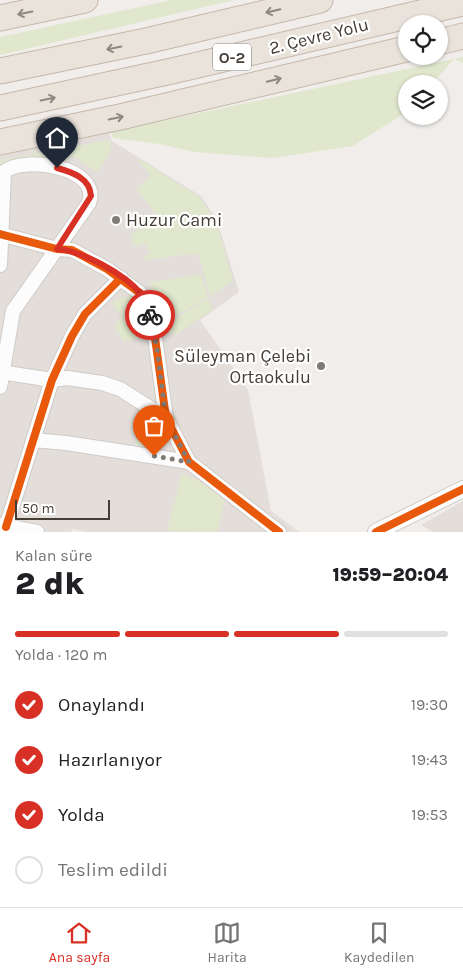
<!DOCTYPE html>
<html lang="tr">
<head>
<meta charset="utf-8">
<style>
	:root { --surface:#fff; --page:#f2f2f2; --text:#202124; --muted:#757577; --line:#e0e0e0; --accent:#d93025 }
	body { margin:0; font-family:Karla,sans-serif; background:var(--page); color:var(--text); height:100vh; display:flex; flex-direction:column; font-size:19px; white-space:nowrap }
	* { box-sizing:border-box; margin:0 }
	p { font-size:16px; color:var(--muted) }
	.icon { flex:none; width:28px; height:28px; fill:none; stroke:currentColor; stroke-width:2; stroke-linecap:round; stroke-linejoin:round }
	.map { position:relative; height:532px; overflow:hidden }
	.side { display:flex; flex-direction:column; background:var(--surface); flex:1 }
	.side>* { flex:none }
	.tools { position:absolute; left:398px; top:15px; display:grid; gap:10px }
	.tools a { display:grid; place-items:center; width:50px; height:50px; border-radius:50%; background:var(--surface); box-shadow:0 1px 4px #0004; font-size:25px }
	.scale { position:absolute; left:15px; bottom:12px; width:95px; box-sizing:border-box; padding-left:5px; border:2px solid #453e37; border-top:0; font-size:14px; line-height:18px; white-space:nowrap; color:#453e37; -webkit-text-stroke:4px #fff; paint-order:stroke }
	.pin { position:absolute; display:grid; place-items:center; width:42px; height:42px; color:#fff; margin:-51px -21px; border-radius:50% 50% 50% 0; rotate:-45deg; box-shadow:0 0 5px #0007 }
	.pin .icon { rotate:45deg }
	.courier { position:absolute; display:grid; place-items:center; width:50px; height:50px; margin:-25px; border:4px solid #d93025; border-radius:50%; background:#fff; color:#222; box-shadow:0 1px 6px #0007 }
	.summary em { font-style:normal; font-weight:800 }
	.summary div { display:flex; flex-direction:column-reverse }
	.summary { display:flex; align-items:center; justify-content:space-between; height:85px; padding:0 15px }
	h1 { font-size:32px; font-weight:800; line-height:38px }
	.bar { display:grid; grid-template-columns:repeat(4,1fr); gap:8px 5px; align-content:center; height:60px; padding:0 15px }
	.bar i { height:6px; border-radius:4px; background:var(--line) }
	.bar .current { background:var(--accent) }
	.bar p { grid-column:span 4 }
	ol { padding:0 15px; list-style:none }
	li { display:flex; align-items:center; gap:15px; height:55px }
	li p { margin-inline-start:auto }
	li .icon { padding:5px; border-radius:50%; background:var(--accent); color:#fff; stroke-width:4 }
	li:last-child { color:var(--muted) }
	li i { width:28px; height:28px; border:2px solid var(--line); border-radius:50% }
	.menu { display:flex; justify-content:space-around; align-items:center; height:70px; border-top:1px solid var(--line); background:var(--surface); font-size:14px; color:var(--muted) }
	.menu a { display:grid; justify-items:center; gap:2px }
	.menu .current { color:var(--accent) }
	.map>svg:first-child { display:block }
</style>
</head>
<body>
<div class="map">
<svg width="463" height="532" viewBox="0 0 463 532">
	<rect width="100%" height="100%" fill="#f0edea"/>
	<path fill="#e3ded9" d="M109,133L112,141L201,196L217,220L239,292L200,320L248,390L271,511L299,532H86L72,529L71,532H0V156Z
		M463,501V532H433L421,525Z"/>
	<path fill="#e0e7cd" d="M172,0H234L0,55V37Z
		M463,57V63L454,59L432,84H406V112L353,146L273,158L194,152L159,144L113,138L111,132Z
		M110,140L111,150L97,172L77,158L65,155L1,165L0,176V160Z
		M139,159L200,197L216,222L233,281L210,296L198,253L145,260L144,256L151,253L145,242L136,247L130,236L156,213L136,189L151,176L138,160Z
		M201,275L208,297L160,325L150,282Z
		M133,296L141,311L147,335L124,342L114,324L122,318L112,303L124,297Z
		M208,299L213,309L174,336L173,332L163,337L161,327Z
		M150,415L161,427L165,440L161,447L147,449L134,446Z
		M182,473L226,495L217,532L167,531Z"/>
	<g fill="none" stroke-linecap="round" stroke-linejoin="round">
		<defs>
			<path id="minor" d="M0,234L57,249L72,250L107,269L140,293L153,323L166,418L189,462L279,532
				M0,265L4,172C23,155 102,167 89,203L13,311L0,387
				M0,372L52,380L67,378L102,383L120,389L166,418
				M33,440L66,443L189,462
				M0,525L37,532
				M6,527L52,380L72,336L85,314L121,278"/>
			<path id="tertiary" d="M376,532L463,489"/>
			<path id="motorway" d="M0,18L85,0
				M439,42L463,36
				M0,71L146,41L320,0
				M0,108L172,71L463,3
				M0,142L120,117L406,49"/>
		</defs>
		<use href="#minor" stroke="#cecbc8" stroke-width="16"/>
		<use href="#tertiary" stroke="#cecbc8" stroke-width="18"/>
		<use href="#motorway" stroke="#c5b7a9" stroke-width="27"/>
		<use href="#minor" stroke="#fdfcfc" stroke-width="14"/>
		<use href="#tertiary" stroke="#fdfcfc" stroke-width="16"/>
		<use href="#motorway" stroke="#eae3db" stroke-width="25"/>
		<defs>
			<path id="cycleway" d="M0,234L57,249L72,250L107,269L140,293L153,323L166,418L189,462L279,532
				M6,527L52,380L72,336L85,314L121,278
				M376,532L463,489"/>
		</defs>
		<use href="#cycleway" stroke="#fff" stroke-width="11"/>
		<use href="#cycleway" stroke="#e8590c" stroke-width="8"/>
	</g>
	<defs><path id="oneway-shaft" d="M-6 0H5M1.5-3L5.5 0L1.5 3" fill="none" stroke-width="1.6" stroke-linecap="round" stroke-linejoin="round" transform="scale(1.25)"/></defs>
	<g stroke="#8f8881">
		<use href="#oneway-shaft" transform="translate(273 11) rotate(166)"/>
		<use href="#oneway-shaft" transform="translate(25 13) rotate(168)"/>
		<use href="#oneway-shaft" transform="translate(114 48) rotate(168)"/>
		<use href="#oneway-shaft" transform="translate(274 80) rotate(-13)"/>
		<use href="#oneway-shaft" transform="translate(48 99) rotate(-12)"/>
		<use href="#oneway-shaft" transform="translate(116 118) rotate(-12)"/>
	</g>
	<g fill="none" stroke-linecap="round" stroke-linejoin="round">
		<path stroke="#817b76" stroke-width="5" stroke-dasharray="0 9" d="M150,315L157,349L166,418L189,462L154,456"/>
		<path stroke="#d93025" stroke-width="6" d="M57,168C72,172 90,178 91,196L57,249C82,251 125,274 141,294C146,300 148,307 150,315"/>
	</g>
	<g fill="#817b76" stroke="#fff" stroke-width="2">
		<circle cx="116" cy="220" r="5"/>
		<circle cx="321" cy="366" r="5"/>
	</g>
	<g text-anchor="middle" stroke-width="4.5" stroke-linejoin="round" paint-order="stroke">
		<rect fill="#fff" stroke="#7d7873" stroke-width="1" x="213" y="43.5" width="38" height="27" rx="4"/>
		<g font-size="16" font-weight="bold" fill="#453e37">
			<text x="232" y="63">O-2</text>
		</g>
		<g font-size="18" fill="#453e37" stroke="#fff">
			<text transform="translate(319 36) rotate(-14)" y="6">2. Çevre Yolu</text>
		</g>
		<g font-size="18" fill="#453e37" stroke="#fff" text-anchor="start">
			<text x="126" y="226">Huzur Cami</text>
			<text x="311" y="362" text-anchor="end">Süleyman Çelebi<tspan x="311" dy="21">Ortaokulu</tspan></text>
		</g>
	</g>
</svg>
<div class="tools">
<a><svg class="icon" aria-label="locate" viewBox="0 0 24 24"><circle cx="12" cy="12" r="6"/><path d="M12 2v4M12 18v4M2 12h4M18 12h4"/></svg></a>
<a><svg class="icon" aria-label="layers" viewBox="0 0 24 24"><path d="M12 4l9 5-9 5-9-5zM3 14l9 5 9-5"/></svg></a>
</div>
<div class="scale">50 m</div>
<div class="pin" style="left:154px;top:456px;background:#ea580c"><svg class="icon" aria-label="bag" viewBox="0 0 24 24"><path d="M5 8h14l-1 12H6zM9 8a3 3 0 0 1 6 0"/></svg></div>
<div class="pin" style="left:57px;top:168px;background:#1f2937"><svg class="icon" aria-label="home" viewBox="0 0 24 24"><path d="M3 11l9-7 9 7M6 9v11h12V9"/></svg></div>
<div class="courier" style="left:150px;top:315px"><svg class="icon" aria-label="bike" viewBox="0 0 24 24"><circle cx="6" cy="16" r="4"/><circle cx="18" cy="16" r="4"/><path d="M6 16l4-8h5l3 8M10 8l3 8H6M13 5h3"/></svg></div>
</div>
<section class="side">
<div class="summary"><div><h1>2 dk</h1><p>Kalan süre</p></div><em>19:59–20:04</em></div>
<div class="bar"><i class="current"></i><i class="current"></i><i class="current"></i><i></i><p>Yolda · 120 m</p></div>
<ol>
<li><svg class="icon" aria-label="check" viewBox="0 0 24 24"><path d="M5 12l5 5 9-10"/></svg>Onaylandı<p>19:30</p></li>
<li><svg class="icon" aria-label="check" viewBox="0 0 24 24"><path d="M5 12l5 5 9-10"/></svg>Hazırlanıyor<p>19:43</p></li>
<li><svg class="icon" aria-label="check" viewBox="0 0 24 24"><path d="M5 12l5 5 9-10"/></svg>Yolda<p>19:53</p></li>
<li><i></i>Teslim edildi</li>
</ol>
</section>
<nav class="menu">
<a class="current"><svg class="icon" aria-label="home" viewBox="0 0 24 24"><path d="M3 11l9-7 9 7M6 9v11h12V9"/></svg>Ana sayfa</a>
<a><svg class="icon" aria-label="map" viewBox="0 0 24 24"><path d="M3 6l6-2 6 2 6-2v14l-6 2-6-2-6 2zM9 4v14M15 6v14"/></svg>Harita</a>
<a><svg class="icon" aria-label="saved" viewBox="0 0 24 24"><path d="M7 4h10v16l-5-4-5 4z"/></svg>Kaydedilen</a>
</nav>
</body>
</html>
